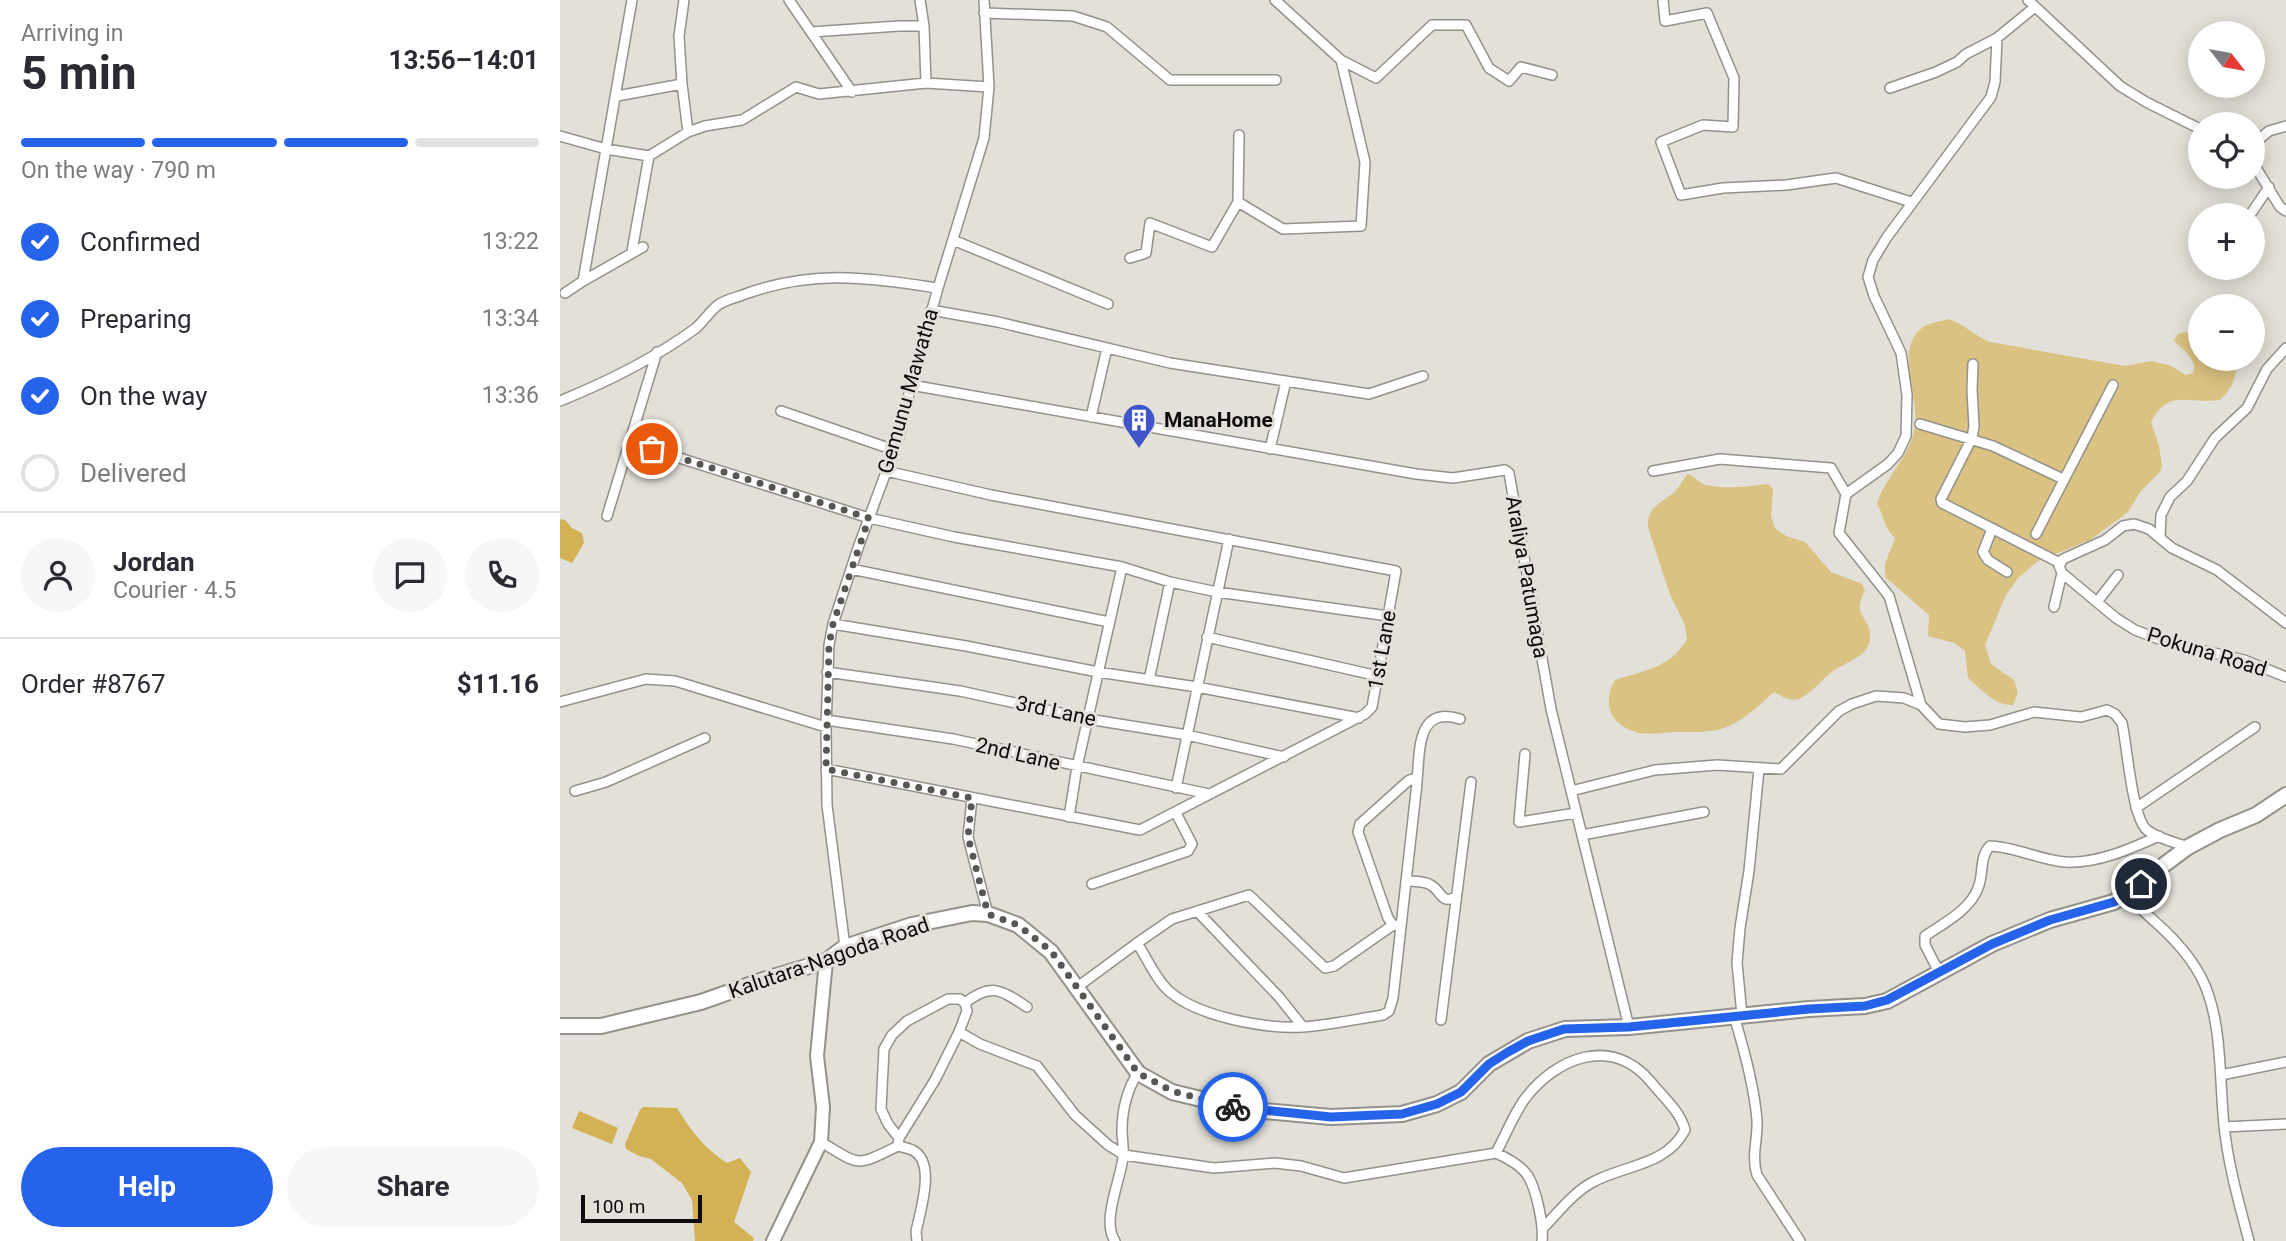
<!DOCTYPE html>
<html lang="en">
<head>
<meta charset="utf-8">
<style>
	:root { --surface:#fff; --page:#f7f7f7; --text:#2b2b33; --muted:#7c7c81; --line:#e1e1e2; --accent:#2563eb }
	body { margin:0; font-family:Roboto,sans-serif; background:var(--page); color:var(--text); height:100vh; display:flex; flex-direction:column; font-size:26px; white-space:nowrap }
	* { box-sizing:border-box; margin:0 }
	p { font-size:23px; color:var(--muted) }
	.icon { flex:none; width:38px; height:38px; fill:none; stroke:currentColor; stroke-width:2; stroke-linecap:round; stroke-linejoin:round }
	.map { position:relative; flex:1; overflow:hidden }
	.drawer { display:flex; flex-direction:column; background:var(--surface); width:560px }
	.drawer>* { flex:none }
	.needle { width:46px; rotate:121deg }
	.fabs { position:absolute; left:1628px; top:21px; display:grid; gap:14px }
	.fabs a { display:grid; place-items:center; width:77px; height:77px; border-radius:50%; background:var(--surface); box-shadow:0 4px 18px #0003; font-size:35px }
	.scale { position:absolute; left:21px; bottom:18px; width:121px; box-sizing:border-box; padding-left:7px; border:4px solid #0d0c0a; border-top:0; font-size:19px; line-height:24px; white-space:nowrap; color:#0d0c0a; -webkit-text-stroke:5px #e2e0d8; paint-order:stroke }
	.pin { position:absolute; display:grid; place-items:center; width:60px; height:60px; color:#fff; margin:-30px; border:4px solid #fff; border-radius:50%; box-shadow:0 2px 7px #0007 }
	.courier { position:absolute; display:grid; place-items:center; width:70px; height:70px; margin:-35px; border:5px solid #2563eb; border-radius:50%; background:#fff; color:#222; box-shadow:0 2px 9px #0007 }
	.headline em { font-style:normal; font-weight:700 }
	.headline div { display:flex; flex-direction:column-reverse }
	.headline { display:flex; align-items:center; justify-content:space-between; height:119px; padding:0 21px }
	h1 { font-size:46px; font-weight:700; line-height:52px }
	.bar { display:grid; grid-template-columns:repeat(4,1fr); gap:10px 7px; align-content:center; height:84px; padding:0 21px }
	.bar i { height:9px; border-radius:5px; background:var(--line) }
	.bar .active { background:var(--accent) }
	.bar p { grid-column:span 4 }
	.line { display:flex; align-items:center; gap:18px; padding:0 21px; border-top:2px solid var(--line) }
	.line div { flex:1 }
	.round { display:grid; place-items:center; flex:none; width:74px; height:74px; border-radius:37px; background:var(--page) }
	ol { padding:0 21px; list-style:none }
	li { display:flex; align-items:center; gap:21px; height:77px }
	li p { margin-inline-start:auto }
	li .icon { padding:7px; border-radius:50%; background:var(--accent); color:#fff; stroke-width:4 }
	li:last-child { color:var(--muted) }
	li i { width:38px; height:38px; border:4px solid var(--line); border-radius:50% }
	.cta { display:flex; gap:14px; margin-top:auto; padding:14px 21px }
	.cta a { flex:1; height:80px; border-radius:42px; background:var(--accent); color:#fff; font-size:28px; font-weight:700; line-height:80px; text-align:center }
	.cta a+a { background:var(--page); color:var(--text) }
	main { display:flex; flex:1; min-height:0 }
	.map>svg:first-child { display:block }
</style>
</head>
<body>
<main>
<section class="drawer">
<div class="headline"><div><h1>5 min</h1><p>Arriving in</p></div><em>13:56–14:01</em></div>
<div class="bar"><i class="active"></i><i class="active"></i><i class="active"></i><i></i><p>On the way · 790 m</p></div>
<ol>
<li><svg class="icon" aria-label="check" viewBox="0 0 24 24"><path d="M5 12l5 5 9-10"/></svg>Confirmed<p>13:22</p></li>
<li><svg class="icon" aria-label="check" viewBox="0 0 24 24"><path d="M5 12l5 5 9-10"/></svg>Preparing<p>13:34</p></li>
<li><svg class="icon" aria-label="check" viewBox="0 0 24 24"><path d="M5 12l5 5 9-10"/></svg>On the way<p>13:36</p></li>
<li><i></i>Delivered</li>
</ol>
<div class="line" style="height:126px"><a class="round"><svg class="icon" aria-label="person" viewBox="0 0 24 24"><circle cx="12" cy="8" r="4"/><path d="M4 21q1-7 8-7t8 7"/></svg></a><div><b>Jordan</b><p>Courier · 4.5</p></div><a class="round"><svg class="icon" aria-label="chat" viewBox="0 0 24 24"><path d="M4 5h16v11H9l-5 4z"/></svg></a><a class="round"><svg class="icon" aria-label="phone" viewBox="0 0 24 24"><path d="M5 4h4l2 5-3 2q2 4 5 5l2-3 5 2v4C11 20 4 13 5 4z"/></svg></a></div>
<div class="line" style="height:91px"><div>Order #8767</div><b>$11.16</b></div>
<div class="cta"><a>Help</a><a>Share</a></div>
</section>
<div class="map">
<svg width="1726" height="1241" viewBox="0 0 1726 1241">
	<rect width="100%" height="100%" fill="#e2e0d8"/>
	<path fill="#dac282" d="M1389,319C1405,325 1415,336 1430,342L1565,366L1592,361L1611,366L1626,375L1633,373C1638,359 1623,350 1614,341L1618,334L1624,332L1640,337V359L1677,360C1676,377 1673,388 1660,400C1628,404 1608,388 1591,422L1599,446L1602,466L1600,472L1581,491L1568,512L1530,540L1478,561L1458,578L1446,595L1425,645L1431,664L1454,680L1458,693L1453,705C1435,706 1421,689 1408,678L1405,651L1394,643L1368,636L1369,615L1325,577V564L1335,538C1323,527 1325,517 1317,504C1325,477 1348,459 1354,431C1362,400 1332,350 1363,327C1370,323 1382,321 1389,319Z
		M1127,474C1135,476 1139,483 1146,485C1166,490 1188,486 1208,484L1213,489L1211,516L1215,528L1226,536L1245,542L1271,572L1302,584L1305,590C1291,618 1310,615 1310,636C1311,657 1285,662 1273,671C1261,680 1252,693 1239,699C1230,702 1221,696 1214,692C1197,707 1183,722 1161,729C1147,733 1132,732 1117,732C1106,732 1090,735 1079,733C1051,726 1041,705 1055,680C1086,670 1110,668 1127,639L1125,625L1109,592L1088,527C1087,507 1100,504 1113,493C1119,488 1123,480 1127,474Z"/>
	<path fill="#d3b255" d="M0,519L5,520L12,528L22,533L24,543L12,563L0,558Z
		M83,1107L117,1108C132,1132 143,1147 167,1163L180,1158L191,1172L174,1222L194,1238L193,1241H135L132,1200L122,1183L91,1159L79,1156L66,1149L65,1144L80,1110Z
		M19,1111L58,1128L52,1144L12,1128Z"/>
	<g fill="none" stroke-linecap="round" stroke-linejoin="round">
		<defs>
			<path id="street" d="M229,0L292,92
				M360,0L364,26L366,83L429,87
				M1103,0L1105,21L1147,13L1174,78L1173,127L1143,125L1101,142L1121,195L1163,188L1226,185L1276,178L1351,202
				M1468,0L1560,86L1586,102L1640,129
				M424,13L513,16L547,27L610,80H716
				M251,32L339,26H364
				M781,60L816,78L872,25H906L929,68L949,81L961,67L992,75
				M122,84L119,36L124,0
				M1330,88L1376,72L1397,62L1406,54L1437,38L1475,7
				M57,96L122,84L128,132
				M679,135L678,202L723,229L801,226L805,162L781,60L715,0
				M0,136L46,149L89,156
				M1692,145L1709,131L1726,126
				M1692,161L1720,207L1726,211
				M1690,215L1709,187
				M393,240L548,304
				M72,251L89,156L128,132L145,126L182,120L236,87L259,94L366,83
				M570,258L586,253L590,223L652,247L678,202
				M23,281L83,247
				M5,293L23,281L72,0
				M371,310L438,322L610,363L809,394L863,376
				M1413,364L1412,390L1414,426L1412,438L1381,499L1382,503L1500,563
				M351,385L856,474L893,478L945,470L949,473L991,709L1069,1027
				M0,401C47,382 95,358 136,328C144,321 150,311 158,305C166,299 179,297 188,293C257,269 307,278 378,288
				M221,411L334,450
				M531,417L547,348
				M1360,424L1433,446L1503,479
				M69,442L309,518L394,537L562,567L610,582L657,592L828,616
				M710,449L726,381
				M1093,471L1160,459L1271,468L1286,494
				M47,516L97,352
				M1432,529L1423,552L1428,560L1447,572
				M1476,534L1553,385
				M1600,537L1601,515L1610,497L1627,481L1655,438L1687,408L1707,369L1726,348
				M291,569L549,622
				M1502,573L1556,618L1575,630L1607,642L1684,660L1726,677
				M1537,602L1558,575
				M1494,607L1502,573L1499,566L1503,559L1545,540L1563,526L1574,524L1589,529L1612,548L1657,570L1726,623
				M273,624L406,646L538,672L637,687L799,718
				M647,637L818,676
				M267,672L400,691L528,719L627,735L724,757
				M589,680L610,582
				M0,702L86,679L115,681L266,727
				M1361,705L1329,596L1279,533L1286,494L1328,464L1338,453L1346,436L1347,395L1341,353L1314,296L1308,277L1313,260L1327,237L1431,97L1435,82L1437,38
				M266,720L393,739L649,794
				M965,754L959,822L1016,813
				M266,769L580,830L805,714L812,707L836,571L431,495L326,471
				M857,781C860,752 856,705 900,719
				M616,788L669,539
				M15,791L46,782L145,738
				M1011,791L1095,770L1157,765L1221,769L1279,711L1292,704L1316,696L1344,698L1361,705L1379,724L1405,727L1430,725L1474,712L1521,717L1547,710L1555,714L1562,723C1567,745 1572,818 1587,830C1598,839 1615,842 1628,847
				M412,798L408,837L428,914
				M1576,808L1695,727
				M509,817L517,767L562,567
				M1022,835L1144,812
				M846,881C853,881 862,881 869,884C882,890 880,905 896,897
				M532,884L628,851L632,844L616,813
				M1565,895C1593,920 1624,944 1641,977C1663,1019 1659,1079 1664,1125C1668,1165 1679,1203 1689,1241
				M637,911L719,997L743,1027
				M577,943L612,919L689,895L765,968L774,966L833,925
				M285,947L267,805L266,727L269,645L273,624L299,545L339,437L351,385L378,288L424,138L429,87L424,0
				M1379,972L1365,945V936C1384,923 1410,910 1418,888C1424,874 1419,857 1430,846C1456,847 1480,860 1505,862C1537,864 1570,849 1599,836
				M516,988L577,943C587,958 596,980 610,992C639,1017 706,1029 743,1027C770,1025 797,1019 823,1015L829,1011L833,998L857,783L852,779L848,781L800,824L798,832L828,918L833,925L841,926
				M405,1003C431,982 441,990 467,1007
				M1182,1015L1177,963L1180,928L1189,871L1199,769
				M1174,1016C1184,1049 1194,1085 1197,1120C1198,1139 1191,1156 1197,1175L1240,1241
				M881,1020L911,782
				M399,1032L420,1044L477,1066L515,1115L548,1145L564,1155L654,1168L715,1163L741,1166L784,1178L936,1153C947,1158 961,1165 968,1176C976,1189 984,1225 982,1241
				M1661,1075L1726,1062
				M1664,1127L1726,1124
				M261,1142C301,1166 295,1167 338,1146C343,1147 349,1148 354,1151C376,1164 360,1211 356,1232L357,1241
				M338,1146L339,1138L328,1124L321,1109L324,1049L332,1035L347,1021L388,999H400L405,1003L407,1011L399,1032L375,1080L339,1138
				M936,1153C945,1136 953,1116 964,1100C996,1057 1052,1035 1091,1082C1103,1097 1120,1111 1125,1130C1107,1165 1066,1165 1035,1181C1014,1191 998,1213 982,1229
				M555,1241C541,1221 561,1179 563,1157C564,1148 562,1139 562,1130C562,1111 567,1089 578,1073"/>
			<path id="secondary" d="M213,1241L261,1142L263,1107L257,1056L266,961"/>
			<path id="primary" d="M0,1026H41L141,1002L206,979L266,961L285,947L352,925L412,913L428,914L458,925L491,952L578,1073L612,1092L682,1109L771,1117L842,1114L877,1104L901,1092L929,1064L968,1041L1005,1029L1069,1027L1249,1009L1305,1006L1327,1001L1432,944L1490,920L1554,902L1628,847L1660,830L1696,815L1726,795"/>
		</defs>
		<use href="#street" stroke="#94918b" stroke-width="12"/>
		<use href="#secondary" stroke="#94918b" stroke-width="16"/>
		<use href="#primary" stroke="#94918b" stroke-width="18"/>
		<use href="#street" stroke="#fff" stroke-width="9"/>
		<use href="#secondary" stroke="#fff" stroke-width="12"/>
		<use href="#primary" stroke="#fff" stroke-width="14"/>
	</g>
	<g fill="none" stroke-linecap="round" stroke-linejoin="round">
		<path stroke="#585652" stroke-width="7" stroke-dasharray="0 12.6" d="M92,449L309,518L273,624L269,645L266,769L412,798L408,837L428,914L458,925L491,951L578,1073L612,1091L673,1107"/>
		<path stroke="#2563eb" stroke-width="9" d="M673,1107L771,1117L842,1114L877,1104L901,1092L929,1064L948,1052L968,1041L1004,1029L1069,1027L1249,1009L1305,1006L1327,1000L1432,944L1490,920L1554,902L1581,884"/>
	</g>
	<defs>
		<symbol id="building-pin" viewBox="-11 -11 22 30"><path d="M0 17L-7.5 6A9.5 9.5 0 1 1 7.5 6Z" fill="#4055c9" stroke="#e2e0d8"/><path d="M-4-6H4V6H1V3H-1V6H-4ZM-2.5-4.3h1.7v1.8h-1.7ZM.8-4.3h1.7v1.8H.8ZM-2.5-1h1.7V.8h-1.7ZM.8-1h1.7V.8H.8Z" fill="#fff"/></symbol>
	</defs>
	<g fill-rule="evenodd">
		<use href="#building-pin" x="560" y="401" width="38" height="52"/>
	</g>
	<g text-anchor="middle" stroke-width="6" stroke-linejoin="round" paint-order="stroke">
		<g font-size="21" fill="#0d0c0a" stroke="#e2e0d8">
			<text transform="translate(348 391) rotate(-74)" y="7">Gemunu Mawatha</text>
			<text transform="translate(967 577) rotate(80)" y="7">Araliya Patumaga</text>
			<text transform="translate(822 650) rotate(-80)" y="7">1st Lane</text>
			<text transform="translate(1647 652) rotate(17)" y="7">Pokuna Road</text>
			<text transform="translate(496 711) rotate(12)" y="7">3rd Lane</text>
			<text transform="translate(458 754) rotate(13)" y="7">2nd Lane</text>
			<text transform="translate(269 958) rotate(-19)" y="7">Kalutara-Nagoda Road</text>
		</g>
		<g font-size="21" font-weight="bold" fill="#0d0c0a" stroke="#e2e0d8" text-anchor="start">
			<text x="604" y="427">ManaHome</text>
		</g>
	</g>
</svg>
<div class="fabs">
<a><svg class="needle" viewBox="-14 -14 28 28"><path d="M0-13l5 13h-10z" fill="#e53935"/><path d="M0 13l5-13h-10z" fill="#7c7c81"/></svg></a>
<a><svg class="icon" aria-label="locate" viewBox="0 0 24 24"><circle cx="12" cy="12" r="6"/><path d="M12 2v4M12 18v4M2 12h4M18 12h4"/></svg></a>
<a>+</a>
<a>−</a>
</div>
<div class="scale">100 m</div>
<div class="pin" style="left:92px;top:449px;background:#ea580c"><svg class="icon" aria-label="bag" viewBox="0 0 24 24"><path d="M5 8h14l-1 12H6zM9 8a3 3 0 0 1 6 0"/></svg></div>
<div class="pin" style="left:1581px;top:884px;background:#1f2937"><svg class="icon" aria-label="home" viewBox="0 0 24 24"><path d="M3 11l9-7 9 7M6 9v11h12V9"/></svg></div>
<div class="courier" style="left:673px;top:1107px"><svg class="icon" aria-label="bike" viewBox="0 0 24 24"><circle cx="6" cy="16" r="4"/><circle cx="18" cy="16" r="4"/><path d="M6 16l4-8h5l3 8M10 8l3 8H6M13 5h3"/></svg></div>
</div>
</main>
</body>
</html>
